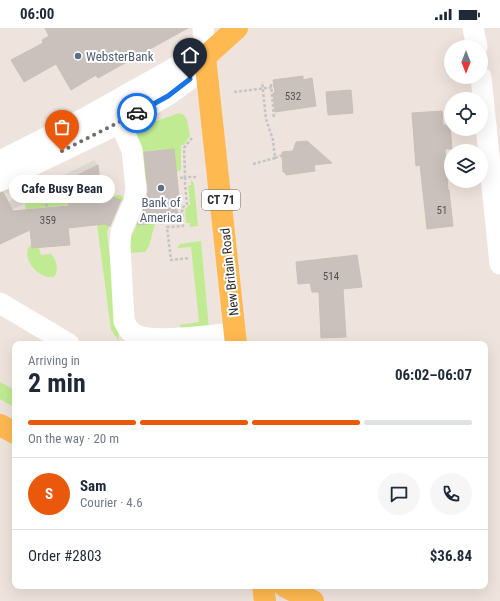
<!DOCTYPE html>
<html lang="en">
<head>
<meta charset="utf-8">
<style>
	:root { --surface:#fff; --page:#f6f6f7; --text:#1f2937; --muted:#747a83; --line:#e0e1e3; --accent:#ea580c }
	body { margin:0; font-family:"Roboto Condensed",sans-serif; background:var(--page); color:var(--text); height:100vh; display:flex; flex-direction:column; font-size:15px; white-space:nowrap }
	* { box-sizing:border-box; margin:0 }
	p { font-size:13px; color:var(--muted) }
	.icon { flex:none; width:22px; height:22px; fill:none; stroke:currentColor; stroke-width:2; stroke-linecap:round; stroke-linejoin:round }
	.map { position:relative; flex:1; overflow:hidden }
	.side { position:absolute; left:12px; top:313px; width:476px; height:248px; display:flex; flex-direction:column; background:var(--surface); border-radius:8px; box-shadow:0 4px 16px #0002 }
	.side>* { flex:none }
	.needle { width:26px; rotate:180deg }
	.fabs { position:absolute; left:444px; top:12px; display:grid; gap:8px }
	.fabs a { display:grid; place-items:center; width:44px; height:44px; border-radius:50%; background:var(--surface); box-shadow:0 4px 16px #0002; font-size:20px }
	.pin { position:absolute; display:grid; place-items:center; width:34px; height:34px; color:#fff; margin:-41px -17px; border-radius:50% 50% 50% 0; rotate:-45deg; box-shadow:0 0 4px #0007 }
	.pin .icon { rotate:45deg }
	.courier { position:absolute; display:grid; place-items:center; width:40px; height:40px; margin:-20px; border:3px solid #1a73e8; border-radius:50%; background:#fff; color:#222; box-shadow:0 1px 5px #0007 }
	.bubble { position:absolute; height:28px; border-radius:14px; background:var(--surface); box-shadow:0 4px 16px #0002; font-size:13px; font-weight:700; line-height:28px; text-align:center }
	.overview em { font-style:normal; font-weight:700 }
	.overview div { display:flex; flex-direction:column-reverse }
	.overview { display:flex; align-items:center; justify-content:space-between; height:68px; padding:0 16px }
	h1 { font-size:26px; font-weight:700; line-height:30px }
	.bar { display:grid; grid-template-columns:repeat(4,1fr); gap:6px 4px; align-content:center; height:48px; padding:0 16px }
	.bar i { height:5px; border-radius:3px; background:var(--line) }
	.bar .on { background:var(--accent) }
	.bar p { grid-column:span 4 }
	.line { display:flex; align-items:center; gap:10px; padding:0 16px; border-top:1px solid var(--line) }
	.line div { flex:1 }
	.round { display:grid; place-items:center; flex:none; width:42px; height:42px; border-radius:21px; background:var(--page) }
	.status { display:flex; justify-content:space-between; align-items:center; height:28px; padding:0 20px; background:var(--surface); direction:ltr }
	.status svg { height:11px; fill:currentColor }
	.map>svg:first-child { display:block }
</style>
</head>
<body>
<div class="status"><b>06:00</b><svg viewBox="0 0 49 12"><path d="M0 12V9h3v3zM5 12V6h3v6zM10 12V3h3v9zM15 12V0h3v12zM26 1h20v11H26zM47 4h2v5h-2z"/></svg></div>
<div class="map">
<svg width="500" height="573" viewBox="0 0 500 573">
	<rect width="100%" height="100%" fill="#efe4dd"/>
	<path fill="#c0eb93" d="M179,85L184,87L187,92L190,108L184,117H181V142L176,144L173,121L145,123L148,153L141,154L136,102L145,97Z
		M191,152L194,155L198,198L190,199V195H186L185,181L190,176L188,158L191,157Z
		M66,154L69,177L28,181V184H26L25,175Z
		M121,167L123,169L124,174L120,172L107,204L119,313L111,302L97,196L102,169Z
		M151,176L155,195L149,218L145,224L130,225L128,206L132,207L143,182L140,180L142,177Z
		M201,213L209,301L182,300L179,297L199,294L191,219L177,220L180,216Z
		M32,215V220H39L41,227L51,226C57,232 59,243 54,249C38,252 18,228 32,215Z
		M0,354L15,362V380L0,371Z"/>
	<path fill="#ded8d4" d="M94,132L98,137L12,182L0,178L11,173L13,168L0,163L26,148L48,155Z"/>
	<path fill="#cac1bc" stroke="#cbc0b6" d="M45,0H188L98,50L96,47L71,62L56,36L24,54L11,32L43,15L42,12L49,8Z
		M303,48V52L312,50L316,78L275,84L273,65H275L273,52Z
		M351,62L353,85L328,87L326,64Z
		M442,83L443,97H450L452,121H445L448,162H449L453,198L427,201L420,137L416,138L412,85Z
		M307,113L332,135L314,137L315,143L286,147L285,144H283L282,124L293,123L296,114Z
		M174,121L180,178H177L178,193L137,197L144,181L146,182L148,163L144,124Z
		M98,137L101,165L121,172L110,198L104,196L68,200L70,217L32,220L30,202L0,216V165L3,164L13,183L69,178L66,153Z
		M357,227L362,259L343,261L346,309L321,310L319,264H312L310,255L298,256L296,234Z"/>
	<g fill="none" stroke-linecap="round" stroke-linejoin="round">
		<path stroke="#c4c4c4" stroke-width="2.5" stroke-dasharray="3 2" stroke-linecap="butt" d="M271,56L274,90
			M234,64L274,59
			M192,110L184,120L185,145V149H196
			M275,130L283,127
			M253,136L275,130L273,112L266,91L262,54
			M180,150L185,149V156L187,176L182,180L183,198L167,199L171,232L190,230
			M43,161L47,180
			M178,186L182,185"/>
		<path stroke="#fff" stroke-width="21" d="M203,0L205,29
			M473,0L477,19
			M481,49L500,236
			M109,77L120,95L132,122L136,161L134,173L121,204L120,218L124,293C127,299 129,304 136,307C154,316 213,307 235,305
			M0,133L87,89L178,38L205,29
			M0,153L120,95L168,67L190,51L198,42L205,29
			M0,275L69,316"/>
		<path stroke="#ffb951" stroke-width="22" d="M236,316L205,29L237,0
			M0,397L15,405
			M263,558L265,573
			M284,558L313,573"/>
	</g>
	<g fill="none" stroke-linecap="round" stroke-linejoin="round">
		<path stroke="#706c6a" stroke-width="4" stroke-dasharray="0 7.2" d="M62,123L137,85"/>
		<path stroke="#1a73e8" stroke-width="5" d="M137,85L168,68L190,51"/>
	</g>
	<g fill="#5c6f8a" stroke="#fff" stroke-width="1.5">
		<circle cx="78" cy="28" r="4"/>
		<circle cx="161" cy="160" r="4"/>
	</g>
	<g text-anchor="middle" stroke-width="4" stroke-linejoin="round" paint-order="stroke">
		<g font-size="11" fill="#545150">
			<text x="293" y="72">532</text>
			<text x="442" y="186">51</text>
			<text x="48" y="196">359</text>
			<text x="331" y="252">514</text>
		</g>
		<rect fill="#fff" stroke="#6b6b6b" stroke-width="1" x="202" y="162" width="38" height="20" rx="3"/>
		<g font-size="12" font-weight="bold" fill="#2c2c2c">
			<text x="221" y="176">CT 71</text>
		</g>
		<g font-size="13" fill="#4e5e75" stroke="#fff" text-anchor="start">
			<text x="86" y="33">WebsterBank</text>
			<text x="161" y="179" text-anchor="middle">Bank of<tspan x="161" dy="15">America</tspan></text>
		</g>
		<g font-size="13" fill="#2c2c2c" stroke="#fff">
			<text transform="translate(229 244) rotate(-96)" y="5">New Britain Road</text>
		</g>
	</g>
</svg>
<div class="fabs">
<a><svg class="needle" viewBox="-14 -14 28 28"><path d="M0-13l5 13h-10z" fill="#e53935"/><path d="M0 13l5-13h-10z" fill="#747a83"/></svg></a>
<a><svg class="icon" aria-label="locate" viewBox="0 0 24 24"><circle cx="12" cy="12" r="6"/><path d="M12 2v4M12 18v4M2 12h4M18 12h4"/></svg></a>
<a><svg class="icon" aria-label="layers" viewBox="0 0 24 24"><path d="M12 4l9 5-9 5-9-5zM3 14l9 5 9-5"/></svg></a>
</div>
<div class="pin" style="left:62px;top:123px;background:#ea580c"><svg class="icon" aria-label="bag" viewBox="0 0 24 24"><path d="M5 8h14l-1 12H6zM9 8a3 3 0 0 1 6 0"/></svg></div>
<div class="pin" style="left:190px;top:51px;background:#1f2937"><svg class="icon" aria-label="home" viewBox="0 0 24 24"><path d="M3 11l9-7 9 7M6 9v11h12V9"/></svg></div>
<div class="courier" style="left:137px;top:85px"><svg class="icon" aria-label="car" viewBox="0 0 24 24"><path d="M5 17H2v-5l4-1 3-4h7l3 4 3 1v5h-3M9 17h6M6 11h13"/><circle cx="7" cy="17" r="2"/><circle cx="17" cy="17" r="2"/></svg></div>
<div class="bubble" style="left:9px;top:147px;width:106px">Cafe Busy Bean</div>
<section class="side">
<div class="overview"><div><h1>2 min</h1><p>Arriving in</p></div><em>06:02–06:07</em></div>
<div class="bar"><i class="on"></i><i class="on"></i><i class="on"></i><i></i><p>On the way · 20 m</p></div>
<div class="line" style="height:72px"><b class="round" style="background:var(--accent);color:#fff">S</b><div><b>Sam</b><p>Courier · 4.6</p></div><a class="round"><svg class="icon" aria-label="chat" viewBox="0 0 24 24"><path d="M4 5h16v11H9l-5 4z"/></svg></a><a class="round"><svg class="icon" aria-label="phone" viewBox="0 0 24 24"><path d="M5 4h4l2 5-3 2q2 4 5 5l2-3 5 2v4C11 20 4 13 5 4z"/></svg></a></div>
<div class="line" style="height:52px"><div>Order #2803</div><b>$36.84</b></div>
</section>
</div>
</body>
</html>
